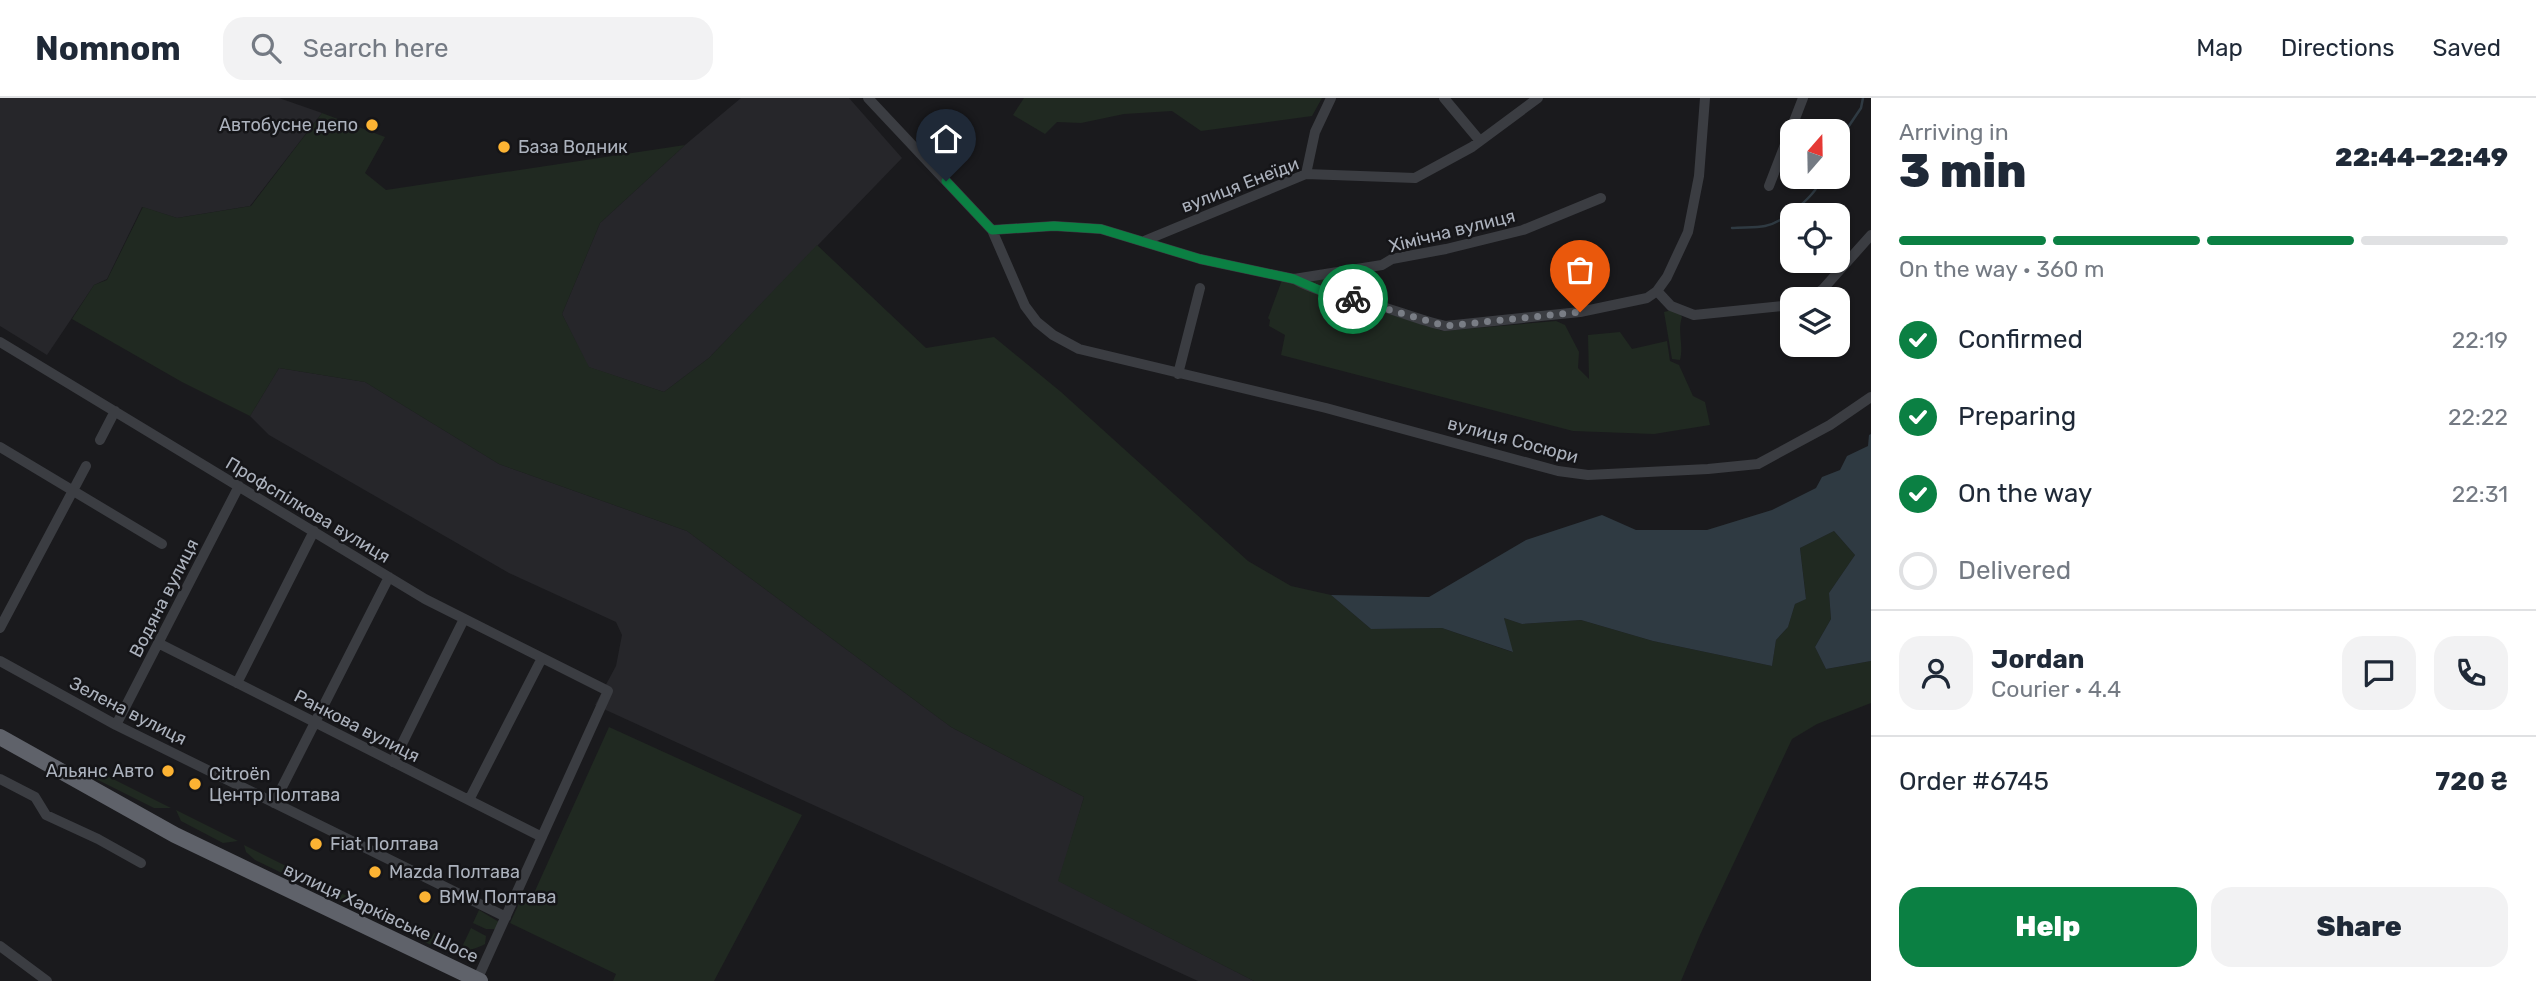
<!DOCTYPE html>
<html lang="en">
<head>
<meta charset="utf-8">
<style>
	:root { --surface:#fff; --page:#f2f2f3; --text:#1f2937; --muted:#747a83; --line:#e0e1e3; --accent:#0b8043 }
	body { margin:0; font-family:Rubik,sans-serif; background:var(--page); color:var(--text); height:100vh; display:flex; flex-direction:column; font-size:26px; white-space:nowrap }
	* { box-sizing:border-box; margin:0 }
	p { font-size:23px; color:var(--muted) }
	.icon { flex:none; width:38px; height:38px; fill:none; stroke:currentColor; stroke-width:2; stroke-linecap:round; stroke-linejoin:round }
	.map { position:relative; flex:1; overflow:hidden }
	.side { display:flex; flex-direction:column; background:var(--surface); width:665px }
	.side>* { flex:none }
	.needle { width:46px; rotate:20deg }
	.buttons { position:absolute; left:1780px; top:21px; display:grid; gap:14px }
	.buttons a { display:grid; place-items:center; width:70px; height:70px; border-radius:14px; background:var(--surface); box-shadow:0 2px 5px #0004; font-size:35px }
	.pin { position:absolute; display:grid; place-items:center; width:60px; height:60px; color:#fff; margin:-72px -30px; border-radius:50% 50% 50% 0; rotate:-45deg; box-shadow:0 0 7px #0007 }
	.pin .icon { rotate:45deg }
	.courier { position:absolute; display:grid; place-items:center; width:70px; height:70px; margin:-35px; border:5px solid #0b8043; border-radius:50%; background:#fff; color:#222; box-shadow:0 2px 9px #0007 }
	.headline em { font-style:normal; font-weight:800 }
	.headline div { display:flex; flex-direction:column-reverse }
	.headline { display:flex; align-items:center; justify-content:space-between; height:119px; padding:0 28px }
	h1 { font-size:46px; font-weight:800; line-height:52px }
	.bar { display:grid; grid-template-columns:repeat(4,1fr); gap:10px 7px; align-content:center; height:84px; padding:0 28px }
	.bar i { height:9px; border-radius:5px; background:var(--line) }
	.bar .active { background:var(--accent) }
	.bar p { grid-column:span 4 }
	.line { display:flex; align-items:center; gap:18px; padding:0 28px; border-top:2px solid var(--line) }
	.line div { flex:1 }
	.round { display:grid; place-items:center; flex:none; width:74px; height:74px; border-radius:21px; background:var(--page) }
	ol { padding:0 28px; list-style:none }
	li { display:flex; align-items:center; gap:21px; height:77px }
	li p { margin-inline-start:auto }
	li .icon { padding:7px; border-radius:50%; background:var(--accent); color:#fff; stroke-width:4 }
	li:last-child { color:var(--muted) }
	li i { width:38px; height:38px; border:4px solid var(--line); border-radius:50% }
	.action { display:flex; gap:14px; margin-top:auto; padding:14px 28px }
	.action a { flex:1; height:80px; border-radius:21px; background:var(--accent); color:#fff; font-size:28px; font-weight:800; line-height:80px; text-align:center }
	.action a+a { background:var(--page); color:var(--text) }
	header { display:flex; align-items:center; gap:42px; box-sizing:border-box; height:98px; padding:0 35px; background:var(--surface); border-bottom:2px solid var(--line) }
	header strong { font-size:33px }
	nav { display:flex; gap:38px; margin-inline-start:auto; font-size:24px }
	.search { width:490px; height:63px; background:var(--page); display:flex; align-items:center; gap:18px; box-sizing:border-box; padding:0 24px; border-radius:21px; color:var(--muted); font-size:26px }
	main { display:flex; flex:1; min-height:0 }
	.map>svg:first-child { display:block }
</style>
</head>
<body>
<header>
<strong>Nomnom</strong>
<div class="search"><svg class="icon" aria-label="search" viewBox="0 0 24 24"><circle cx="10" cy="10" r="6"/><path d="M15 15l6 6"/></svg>Search here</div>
<nav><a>Map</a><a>Directions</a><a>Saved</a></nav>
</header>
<main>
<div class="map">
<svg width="1871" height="883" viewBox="0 0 1871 883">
	<rect width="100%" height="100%" fill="#1a1a1d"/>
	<path fill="#26262a" d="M0,0H279L322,15L250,108L177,120L142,109L107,181L94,187L47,257L0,228Z
		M741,0H849L902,60L709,260L664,294L588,269L562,216L600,125L685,47Z
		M279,270L365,284L499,366L687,433L951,629L1084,699L1059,783L1254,883H1198L595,607L616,568L622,537L616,524L509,475L269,337L250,318Z"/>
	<path fill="#202921" d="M1024,0H1322L1312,18L1201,33L1172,13L1124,16L1081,25L1057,24L1045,36L1013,17Z
		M322,15L385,39L365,75L386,92L685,47L600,125L562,216L589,269L664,294L709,260L817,147L926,250L994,239L1061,294L1248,463L1291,488L1331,497L1371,531L1442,530L1512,554L1504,520L1522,526L1581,522L1653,543L1772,568L1776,542L1788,529L1795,506L1806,500L1800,450L1834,433L1855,457L1829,495L1831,521L1815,549L1826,571L1871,563V605L1817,626L1792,641L1700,837L1681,883H1254L1058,783L1084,699L951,629L687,433L499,366L365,284L279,270L250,318L182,284L72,221L94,187L107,182L143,109L177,120L251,108Z
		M1342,177V194L1304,182Z
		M1282,182L1296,185L1321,198L1361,207L1443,233L1556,223L1565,227L1579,254L1578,270L1589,281L1588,237L1620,234L1632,251L1667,243L1670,263L1679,267L1693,298L1705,304L1710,327L1654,336L1573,333L1281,257L1285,237L1269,228L1270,222L1268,220Z
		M1672,212L1679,214L1682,219C1677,234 1684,247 1680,262L1672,261L1664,214Z
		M609,629L802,717L714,883H613L616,876L510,825L521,801L530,804Z
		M93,671L171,710H154L96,681L92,675Z
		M176,712L238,743L223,745L181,723Z
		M244,747L328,789L317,792L255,762L246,754Z
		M335,792L431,841L434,835L462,849L471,830L486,838L485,846C469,855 452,854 435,849L336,800Z
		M479,812L499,824L497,831H486L473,825Z"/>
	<path fill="#2f3a42" d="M1871,336V563L1826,571L1815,549L1831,521L1829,495L1855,457L1834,433L1800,450L1806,501L1795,506L1788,529L1776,542L1772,568L1653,543L1581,522L1522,526L1504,520L1513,554L1442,530L1371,531L1331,497L1429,499L1526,442L1602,417L1636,432H1707L1772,412L1816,390L1822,379L1840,372L1847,358L1868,348L1869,337Z"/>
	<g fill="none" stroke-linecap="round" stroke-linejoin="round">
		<path stroke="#2f3a42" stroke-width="2.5" d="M1838,44L1861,10L1863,0
			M1732,130C1743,129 1755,130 1765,128C1784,124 1817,97 1822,79"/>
		<path stroke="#3b3d42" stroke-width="10" d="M868,0L992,132L1025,208L1037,224L1053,237L1079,251L1326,310L1558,373L1588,377L1708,371L1758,366L1830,327L1871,299
			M1444,0L1480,43
			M1306,76L1315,34L1331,0
			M1769,88L1803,0
			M992,132L1054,128L1101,131L1200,161L1294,181L1382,167L1392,161L1446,151L1523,132L1601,100
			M1144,143L1306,76L1415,80L1472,49L1538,0
			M1294,181C1317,194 1341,198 1366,204C1393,211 1418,222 1445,228L1580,214L1647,200L1657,193L1667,179L1688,134L1699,78L1705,0
			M1657,193L1671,208L1694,217L1792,207
			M1809,201L1823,191L1871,137
			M0,244L425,501L608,593L477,882
			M1178,276L1200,190
			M100,342L115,313
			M0,349L162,446
			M0,530L86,368
			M158,545L542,739
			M0,563L116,627L506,819
			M237,585L314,433
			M116,627L239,388
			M393,664L464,521
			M0,681L35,699L46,717L98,741L141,765
			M469,702L542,560
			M274,705L389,479
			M0,848L47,883"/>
		<path stroke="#5f626a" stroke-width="16" d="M0,639L175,737L480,883"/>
	</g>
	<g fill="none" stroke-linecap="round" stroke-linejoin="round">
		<path stroke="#797d85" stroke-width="7" stroke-dasharray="0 12.6" d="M1353,201L1445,228L1580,214"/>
		<path stroke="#0b8043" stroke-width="9" d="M946,83L992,132L1054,128L1101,131L1200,161L1294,181L1326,195L1353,201"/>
	</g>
	<g fill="#fcb333" stroke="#151518" stroke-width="2.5">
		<circle cx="372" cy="27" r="7"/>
		<circle cx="504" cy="49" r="7"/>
		<circle cx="168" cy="673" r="7"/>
		<circle cx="195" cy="686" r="7"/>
		<circle cx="316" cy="746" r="7"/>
		<circle cx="375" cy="774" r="7"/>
		<circle cx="425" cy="799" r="7"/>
	</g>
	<g text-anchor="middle" stroke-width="5" stroke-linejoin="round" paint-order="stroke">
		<g font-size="18" fill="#acb2bd" stroke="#151518" text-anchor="start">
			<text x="358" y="33" text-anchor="end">Автобусне депо</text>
			<text x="518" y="55">База Водник</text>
			<text x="154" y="679" text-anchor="end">Альянс Авто</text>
			<text x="209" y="682">Citroën<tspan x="209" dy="21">Центр Полтава</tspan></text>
			<text x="330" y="752">Fiat Полтава</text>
			<text x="389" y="780">Mazda Полтава</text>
			<text x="439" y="805">BMW Полтава</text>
		</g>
		<g font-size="18" fill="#acb2bd" stroke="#151518">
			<text transform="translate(1240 87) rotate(-21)" y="6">вулиця Енеїди</text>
			<text transform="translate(1452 133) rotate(-14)" y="6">Хімічна вулиця</text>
			<text transform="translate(1513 342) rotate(15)" y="6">вулиця Сосюри</text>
			<text transform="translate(308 412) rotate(31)" y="6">Профспілкова вулиця</text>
			<text transform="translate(164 500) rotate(-63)" y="6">Водяна вулиця</text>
			<text transform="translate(128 613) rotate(27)" y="6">Зелена вулиця</text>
			<text transform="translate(357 628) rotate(27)" y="6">Ранкова вулиця</text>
			<text transform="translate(381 815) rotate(25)" y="6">вулиця Харківське Шосе</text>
		</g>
	</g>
</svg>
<div class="buttons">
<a><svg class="needle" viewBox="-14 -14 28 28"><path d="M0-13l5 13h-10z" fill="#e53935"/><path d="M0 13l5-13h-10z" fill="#747a83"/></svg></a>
<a><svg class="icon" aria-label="locate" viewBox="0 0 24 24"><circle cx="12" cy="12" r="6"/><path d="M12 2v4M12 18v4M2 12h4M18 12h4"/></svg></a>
<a><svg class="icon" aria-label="layers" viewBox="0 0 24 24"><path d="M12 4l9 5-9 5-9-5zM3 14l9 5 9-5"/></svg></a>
</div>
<div class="pin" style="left:1580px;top:214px;background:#ea580c"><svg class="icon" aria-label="bag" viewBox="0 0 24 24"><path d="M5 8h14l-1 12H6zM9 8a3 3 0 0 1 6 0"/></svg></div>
<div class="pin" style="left:946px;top:83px;background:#1f2937"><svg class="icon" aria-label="home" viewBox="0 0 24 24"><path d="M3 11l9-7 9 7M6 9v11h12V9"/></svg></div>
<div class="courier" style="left:1353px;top:201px"><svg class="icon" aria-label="bike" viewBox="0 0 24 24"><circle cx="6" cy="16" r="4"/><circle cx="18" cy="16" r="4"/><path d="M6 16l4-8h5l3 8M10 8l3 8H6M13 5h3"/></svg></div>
</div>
<section class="side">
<div class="headline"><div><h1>3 min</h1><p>Arriving in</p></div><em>22:44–22:49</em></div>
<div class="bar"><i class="active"></i><i class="active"></i><i class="active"></i><i></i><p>On the way · 360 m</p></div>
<ol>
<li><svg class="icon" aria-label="check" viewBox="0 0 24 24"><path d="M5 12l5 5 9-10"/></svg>Confirmed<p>22:19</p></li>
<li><svg class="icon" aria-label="check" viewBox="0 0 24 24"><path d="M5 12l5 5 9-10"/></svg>Preparing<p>22:22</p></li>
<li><svg class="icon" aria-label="check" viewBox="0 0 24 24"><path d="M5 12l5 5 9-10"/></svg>On the way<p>22:31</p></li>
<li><i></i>Delivered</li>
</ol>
<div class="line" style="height:126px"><a class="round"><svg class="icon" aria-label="person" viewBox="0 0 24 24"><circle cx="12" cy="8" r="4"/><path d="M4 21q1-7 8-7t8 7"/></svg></a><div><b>Jordan</b><p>Courier · 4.4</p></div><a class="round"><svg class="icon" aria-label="chat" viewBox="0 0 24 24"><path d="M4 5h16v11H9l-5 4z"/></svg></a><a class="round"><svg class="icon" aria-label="phone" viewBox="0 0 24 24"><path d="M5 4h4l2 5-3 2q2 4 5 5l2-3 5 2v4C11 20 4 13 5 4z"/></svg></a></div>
<div class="line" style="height:91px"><div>Order #6745</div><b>720 ₴</b></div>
<div class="action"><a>Help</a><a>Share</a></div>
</section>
</main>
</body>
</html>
